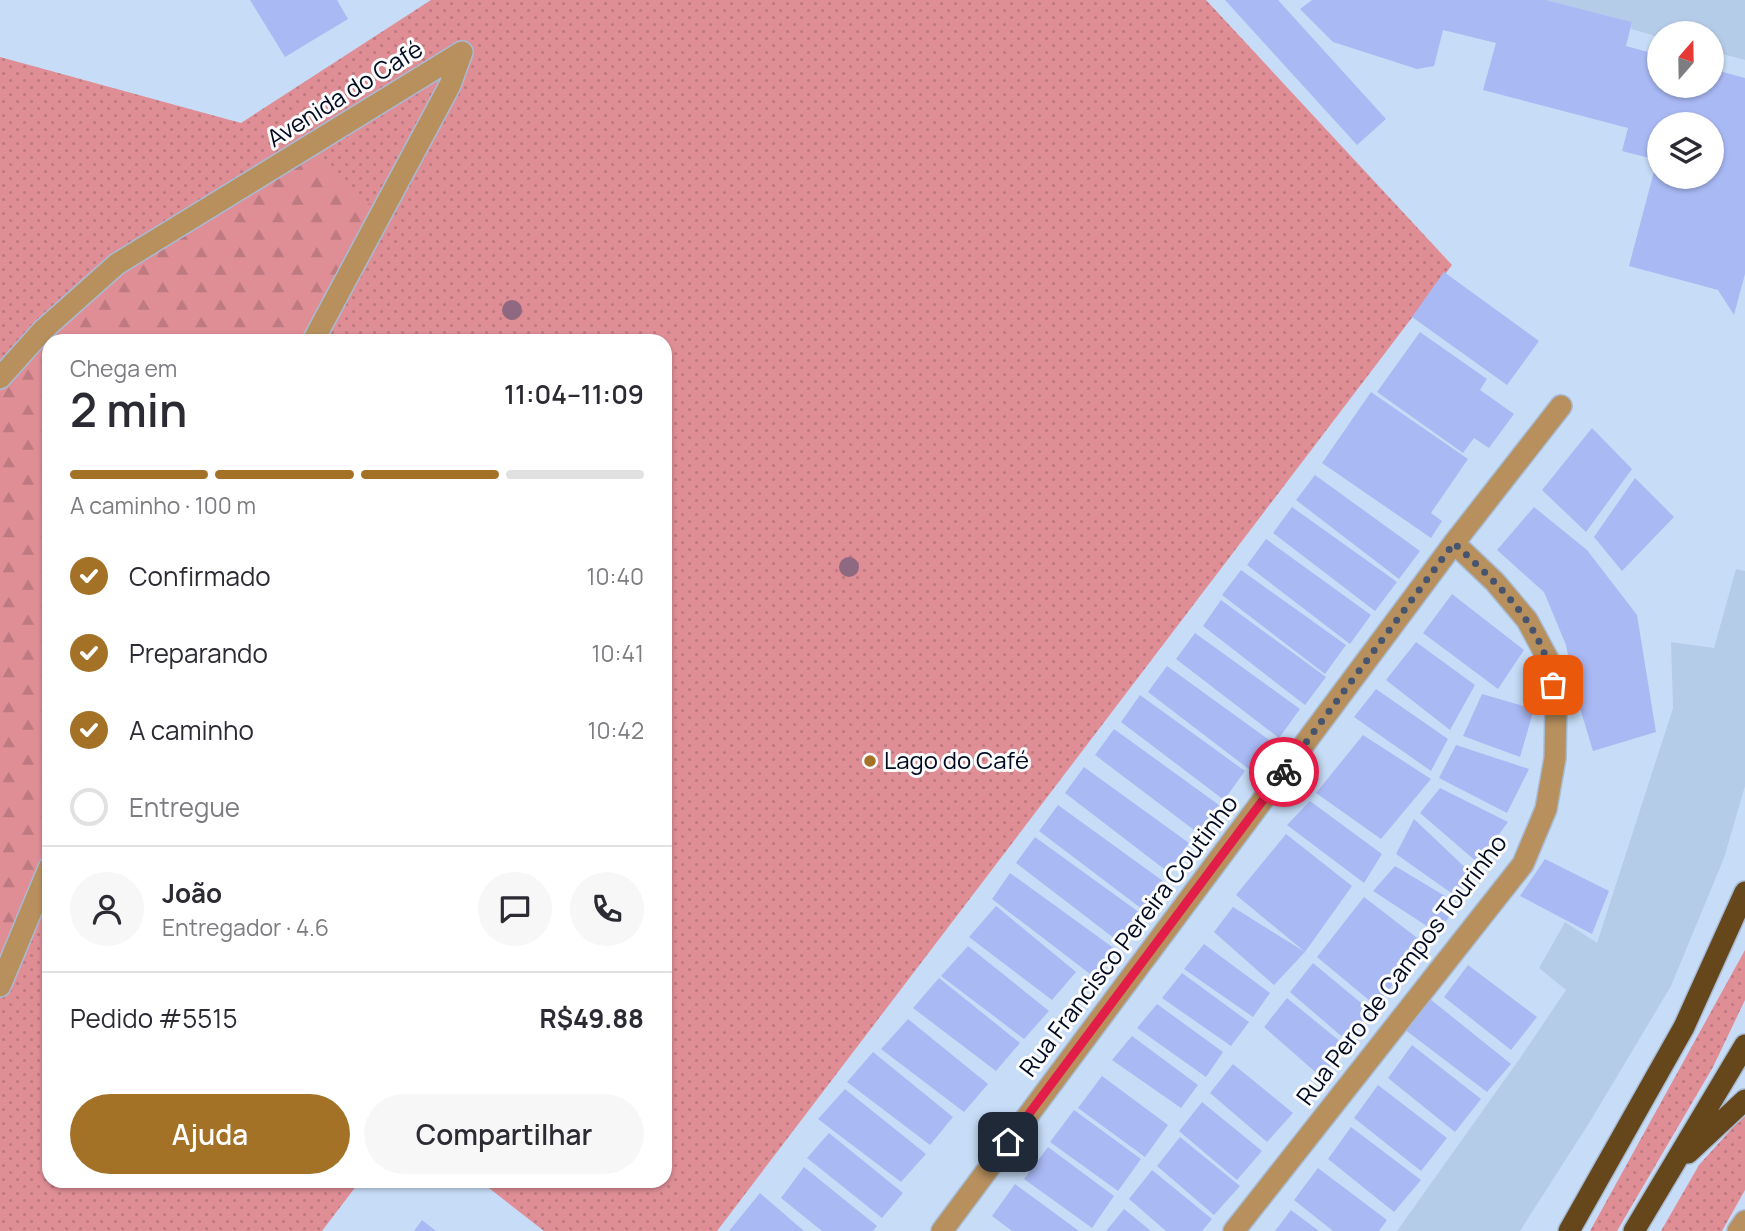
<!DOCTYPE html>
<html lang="pt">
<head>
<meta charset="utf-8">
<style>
	:root { --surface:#fff; --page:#f7f7f7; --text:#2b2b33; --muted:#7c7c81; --line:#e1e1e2; --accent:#a37227 }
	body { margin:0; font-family:Manrope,sans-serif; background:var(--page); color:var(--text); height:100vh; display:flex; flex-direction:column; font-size:26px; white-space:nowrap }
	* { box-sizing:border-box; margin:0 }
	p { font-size:23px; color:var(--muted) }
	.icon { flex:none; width:38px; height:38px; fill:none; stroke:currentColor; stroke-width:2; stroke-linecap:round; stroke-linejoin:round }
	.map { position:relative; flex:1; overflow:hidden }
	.side { position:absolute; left:42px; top:334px; width:630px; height:854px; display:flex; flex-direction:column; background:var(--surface); border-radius:21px; box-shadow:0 2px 5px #0004 }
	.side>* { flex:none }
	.needle { width:46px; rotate:20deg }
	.fabs { position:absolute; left:1647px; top:21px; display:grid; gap:14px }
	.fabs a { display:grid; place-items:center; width:77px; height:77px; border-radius:50%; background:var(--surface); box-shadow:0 2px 5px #0004; font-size:35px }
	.pin { position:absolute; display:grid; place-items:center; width:60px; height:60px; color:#fff; margin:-30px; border-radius:14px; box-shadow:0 4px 10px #0006 }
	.courier { position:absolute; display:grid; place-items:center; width:70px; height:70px; margin:-35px; border:5px solid #e11d48; border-radius:50%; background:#fff; color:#222; box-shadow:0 2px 9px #0007 }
	.head em { font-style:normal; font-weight:600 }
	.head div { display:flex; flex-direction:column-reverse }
	.head { display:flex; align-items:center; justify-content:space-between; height:119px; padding:0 28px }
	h1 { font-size:46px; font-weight:600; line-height:52px }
	.bar { display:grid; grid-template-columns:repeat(4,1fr); gap:10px 7px; align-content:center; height:84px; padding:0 28px }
	.bar i { height:9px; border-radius:5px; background:var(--line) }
	.bar .active { background:var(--accent) }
	.bar p { grid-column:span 4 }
	.line { display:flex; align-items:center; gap:18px; padding:0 28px; border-top:2px solid var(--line) }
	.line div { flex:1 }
	.round { display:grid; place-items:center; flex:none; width:74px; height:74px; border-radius:37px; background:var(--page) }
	ol { padding:0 28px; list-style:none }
	li { display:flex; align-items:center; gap:21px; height:77px }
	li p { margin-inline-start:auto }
	li .icon { padding:7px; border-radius:50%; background:var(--accent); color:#fff; stroke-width:4 }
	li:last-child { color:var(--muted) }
	li i { width:38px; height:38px; border:4px solid var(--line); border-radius:50% }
	.cta { display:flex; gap:14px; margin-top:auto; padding:14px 28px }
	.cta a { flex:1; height:80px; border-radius:42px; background:var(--accent); color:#fff; font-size:28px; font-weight:600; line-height:80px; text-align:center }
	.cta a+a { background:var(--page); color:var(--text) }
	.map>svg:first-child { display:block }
</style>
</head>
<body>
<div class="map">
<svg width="1745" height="1231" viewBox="0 0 1745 1231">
	<defs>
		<pattern id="grass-dots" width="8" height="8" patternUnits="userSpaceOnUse" patternTransform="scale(1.75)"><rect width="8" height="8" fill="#df8e96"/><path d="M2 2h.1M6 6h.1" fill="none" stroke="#be7981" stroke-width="1.8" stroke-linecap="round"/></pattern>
		<pattern id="forest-firs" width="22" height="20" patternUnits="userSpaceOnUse" patternTransform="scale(1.75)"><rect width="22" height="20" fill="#df8e96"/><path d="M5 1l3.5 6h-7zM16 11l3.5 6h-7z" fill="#be7981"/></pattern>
	</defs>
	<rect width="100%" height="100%" fill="#c7ddf7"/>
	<path fill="#b5cce9" d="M1546,0H1745V60L1712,51V33H1659V37L1631,29L1632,22Z
		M1736,569L1745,571V786L1724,858L1671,986L1591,1120L1520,1231H1397L1518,1061L1566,990L1539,968L1565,922L1597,943L1673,708L1671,642L1714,648Z"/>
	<path fill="url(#grass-dots)" d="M431,0H1206L1452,265L717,1231H544L480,1181H665V341H49V1181H360L322,1231H0V57L241,123Z
		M1745,950V1000L1713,1067L1617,1231H1590Z
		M1745,1114V1190L1722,1231H1661L1699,1165Z"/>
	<path fill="url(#forest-firs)" d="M303,150L382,213L317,341H49V872L0,986V378L43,330Z"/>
	<path fill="#a9b9f4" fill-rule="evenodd" d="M250,0H337L348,19L285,57Z
		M1225,0H1278L1386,119L1357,145Z
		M1312,0H1546L1632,22L1626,46L1659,55V86H1712V69L1745,78V274L1734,315L1718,290L1629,266L1657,160L1622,151L1628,128L1483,90L1496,43L1443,30L1434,66L1417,69L1333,42L1300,9ZM1659,124H1712V177H1659Z
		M1444,272L1539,341L1507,385L1412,317Z
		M1420,332L1487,379L1480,390L1514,414L1489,448L1474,438L1463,453L1377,392Z
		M1371,392L1468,459L1431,513L1442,521L1431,538L1322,463Z
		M1592,428L1632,469L1586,532L1542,490Z
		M1315,475L1420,551L1399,579L1296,500Z
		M1635,478L1674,517L1622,571L1594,537Z
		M1292,507L1397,582L1375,611L1273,533Z
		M1534,507L1587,550L1637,615L1656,732L1593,751L1575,692L1566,645L1544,592L1497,550Z
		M1266,539L1371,615L1350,644L1247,565Z
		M1241,570L1346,645L1325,674L1222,595Z
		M1452,594L1524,650L1498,689L1423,633Z
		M1221,600L1326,677L1305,705L1203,626Z
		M1195,633L1300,709L1279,738L1176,659Z
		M1416,642L1475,685L1450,730L1386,680Z
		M1167,666L1272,742L1250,770L1148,692Z
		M1376,689L1448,739L1431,771L1354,717Z
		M1482,694L1534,709L1520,757L1463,736Z
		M1140,695L1245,771L1224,800L1121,722Z
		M1114,729L1219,805L1198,833L1095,755Z
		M1363,735L1431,779L1381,839L1316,793Z
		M1456,745L1529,769L1507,813L1439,778Z
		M1084,767L1189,843L1168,872L1065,793Z
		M1440,788L1508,822L1478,863L1420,813Z
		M1310,801L1382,854L1364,883L1287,825Z
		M1058,805L1163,881L1142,909L1039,831Z
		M1414,819L1472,874L1457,897L1396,854Z
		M1286,834L1352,886L1305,952L1274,985L1214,932L1233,907L1305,952L1236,895Z
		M1035,837L1140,913L1119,942L1016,863Z
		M1545,859L1609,891L1592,934L1520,896Z
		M1395,866L1460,905L1436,932L1373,891Z
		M1010,873L1115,949L1094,977L992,899Z
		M1364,897L1425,944L1376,1006L1317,957Z
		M996,906L1076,972L1052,1000L969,937Z
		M1204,944L1270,993L1253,1017L1184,969Z
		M968,946L1049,1011L1024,1039L941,976Z
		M1313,963L1372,1012L1347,1041L1290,992Z
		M1468,965L1537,1017L1511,1050L1444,997Z
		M1182,973L1249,1022L1231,1046L1162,998Z
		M939,978L1020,1043L996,1071L913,1008Z
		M1287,998L1347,1047L1321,1077L1264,1027Z
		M1430,999L1511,1064L1487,1092L1404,1029Z
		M1157,1004L1223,1052L1206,1077L1137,1028Z
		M908,1019L988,1084L964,1112L881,1049Z
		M1132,1036L1198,1085L1181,1108L1112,1060Z
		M1412,1045L1481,1099L1455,1132L1388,1078Z
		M873,1052L953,1117L930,1145L847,1082Z
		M1233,1064L1293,1113L1267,1142L1210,1093Z
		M1102,1076L1168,1125L1145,1157L1078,1108Z
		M1378,1085L1447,1138L1421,1171L1354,1118Z
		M845,1089L926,1154L901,1182L818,1119Z
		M1202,1102L1262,1151L1237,1180L1179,1131Z
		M1074,1110L1141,1159L1118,1191L1050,1142Z
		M1351,1127L1421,1180L1394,1212L1328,1159Z
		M829,1133L903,1193L882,1218L807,1158Z
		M1180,1137L1240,1186L1214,1215L1157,1166Z
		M1048,1147L1114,1196L1092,1228L1024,1179Z
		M804,1167L877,1226L873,1231H822L781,1198Z
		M1318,1168L1387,1220L1379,1231H1333L1294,1200Z
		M1152,1170L1212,1219L1202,1231H1166L1129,1199Z
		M1015,1184L1079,1231H1012L992,1216Z
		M760,1193L804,1231H729Z
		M1124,1209L1151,1231H1106Z
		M1291,1210L1319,1231H1275Z
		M422,1220L436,1231H414Z"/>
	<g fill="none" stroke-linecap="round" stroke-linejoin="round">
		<defs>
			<path id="minor" d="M0,378L43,330L117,264L462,52L450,85L313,341
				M0,986L49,868
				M942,1231L1454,543L1561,406
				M1234,1231L1523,864L1546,809L1555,758L1556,706L1550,663L1527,620L1495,582L1454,543
				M1738,1231L1745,1221"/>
			<path id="highway" d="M1688,1153L1745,1100
				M1569,1231L1684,1027L1745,892
				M1634,1231L1745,1045"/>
		</defs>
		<use href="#minor" stroke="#a7bbd5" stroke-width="24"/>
		<use href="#highway" stroke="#a7bbd5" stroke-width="24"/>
		<use href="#minor" stroke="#b7905e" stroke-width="21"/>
		<use href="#highway" stroke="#65471b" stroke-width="21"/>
	</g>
	<g fill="#8f6881">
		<circle cx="512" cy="310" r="10"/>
		<circle cx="849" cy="567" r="10"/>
	</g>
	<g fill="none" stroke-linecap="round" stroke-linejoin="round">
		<path stroke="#46546d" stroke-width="7" stroke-dasharray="0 12.6" d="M1284,772L1454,543C1496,583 1544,624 1553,685"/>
		<path stroke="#e11d48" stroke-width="9" d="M1008,1142L1284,772"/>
	</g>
	<circle fill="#a37227" stroke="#fcfcfc" stroke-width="2.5" cx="870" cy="761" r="7"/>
	<g text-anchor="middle" stroke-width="6" stroke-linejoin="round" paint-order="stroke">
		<g font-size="24" fill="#000b22" stroke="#fcfcfc">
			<text transform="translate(345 94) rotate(-32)" y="8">Avenida do Café</text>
			<text transform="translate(1129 936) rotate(-53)" y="8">Rua Francisco Pereira Coutinho</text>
			<text transform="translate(1402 970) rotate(-53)" y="8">Rua Pero de Campos Tourinho</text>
		</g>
		<g font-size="24" fill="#000b22" stroke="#fcfcfc" text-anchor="start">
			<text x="884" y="769">Lago do Café</text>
		</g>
	</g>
</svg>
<div class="fabs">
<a><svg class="needle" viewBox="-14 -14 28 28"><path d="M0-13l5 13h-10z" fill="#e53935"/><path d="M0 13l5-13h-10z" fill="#7c7c81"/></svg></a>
<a><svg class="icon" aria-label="layers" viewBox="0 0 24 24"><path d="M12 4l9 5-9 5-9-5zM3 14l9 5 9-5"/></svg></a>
</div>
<div class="pin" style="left:1553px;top:685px;background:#ea580c"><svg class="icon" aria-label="bag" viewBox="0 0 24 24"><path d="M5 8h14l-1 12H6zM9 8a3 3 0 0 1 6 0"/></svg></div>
<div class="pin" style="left:1008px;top:1142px;background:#1f2937"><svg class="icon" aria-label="home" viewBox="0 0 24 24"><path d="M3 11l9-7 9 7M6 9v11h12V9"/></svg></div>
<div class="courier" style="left:1284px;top:772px"><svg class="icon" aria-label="bike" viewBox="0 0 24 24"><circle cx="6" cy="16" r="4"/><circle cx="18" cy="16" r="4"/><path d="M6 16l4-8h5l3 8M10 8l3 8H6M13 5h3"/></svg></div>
<section class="side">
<div class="head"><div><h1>2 min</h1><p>Chega em</p></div><em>11:04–11:09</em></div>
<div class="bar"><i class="active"></i><i class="active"></i><i class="active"></i><i></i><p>A caminho · 100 m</p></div>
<ol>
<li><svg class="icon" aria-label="check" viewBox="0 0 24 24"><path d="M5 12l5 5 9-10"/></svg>Confirmado<p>10:40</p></li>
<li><svg class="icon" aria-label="check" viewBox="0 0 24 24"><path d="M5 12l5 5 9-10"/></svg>Preparando<p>10:41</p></li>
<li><svg class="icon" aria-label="check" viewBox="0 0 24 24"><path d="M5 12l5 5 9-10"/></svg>A caminho<p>10:42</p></li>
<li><i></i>Entregue</li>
</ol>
<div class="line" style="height:126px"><a class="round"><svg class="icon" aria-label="person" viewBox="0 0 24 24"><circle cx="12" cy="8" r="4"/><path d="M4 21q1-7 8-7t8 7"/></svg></a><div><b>João</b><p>Entregador · 4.6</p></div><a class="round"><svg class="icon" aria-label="chat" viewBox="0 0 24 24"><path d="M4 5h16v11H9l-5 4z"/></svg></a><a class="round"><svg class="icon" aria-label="phone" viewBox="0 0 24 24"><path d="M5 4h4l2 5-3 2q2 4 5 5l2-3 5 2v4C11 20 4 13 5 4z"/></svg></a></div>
<div class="line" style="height:91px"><div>Pedido #5515</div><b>R$49.88</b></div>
<div class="cta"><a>Ajuda</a><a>Compartilhar</a></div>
</section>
</div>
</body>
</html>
